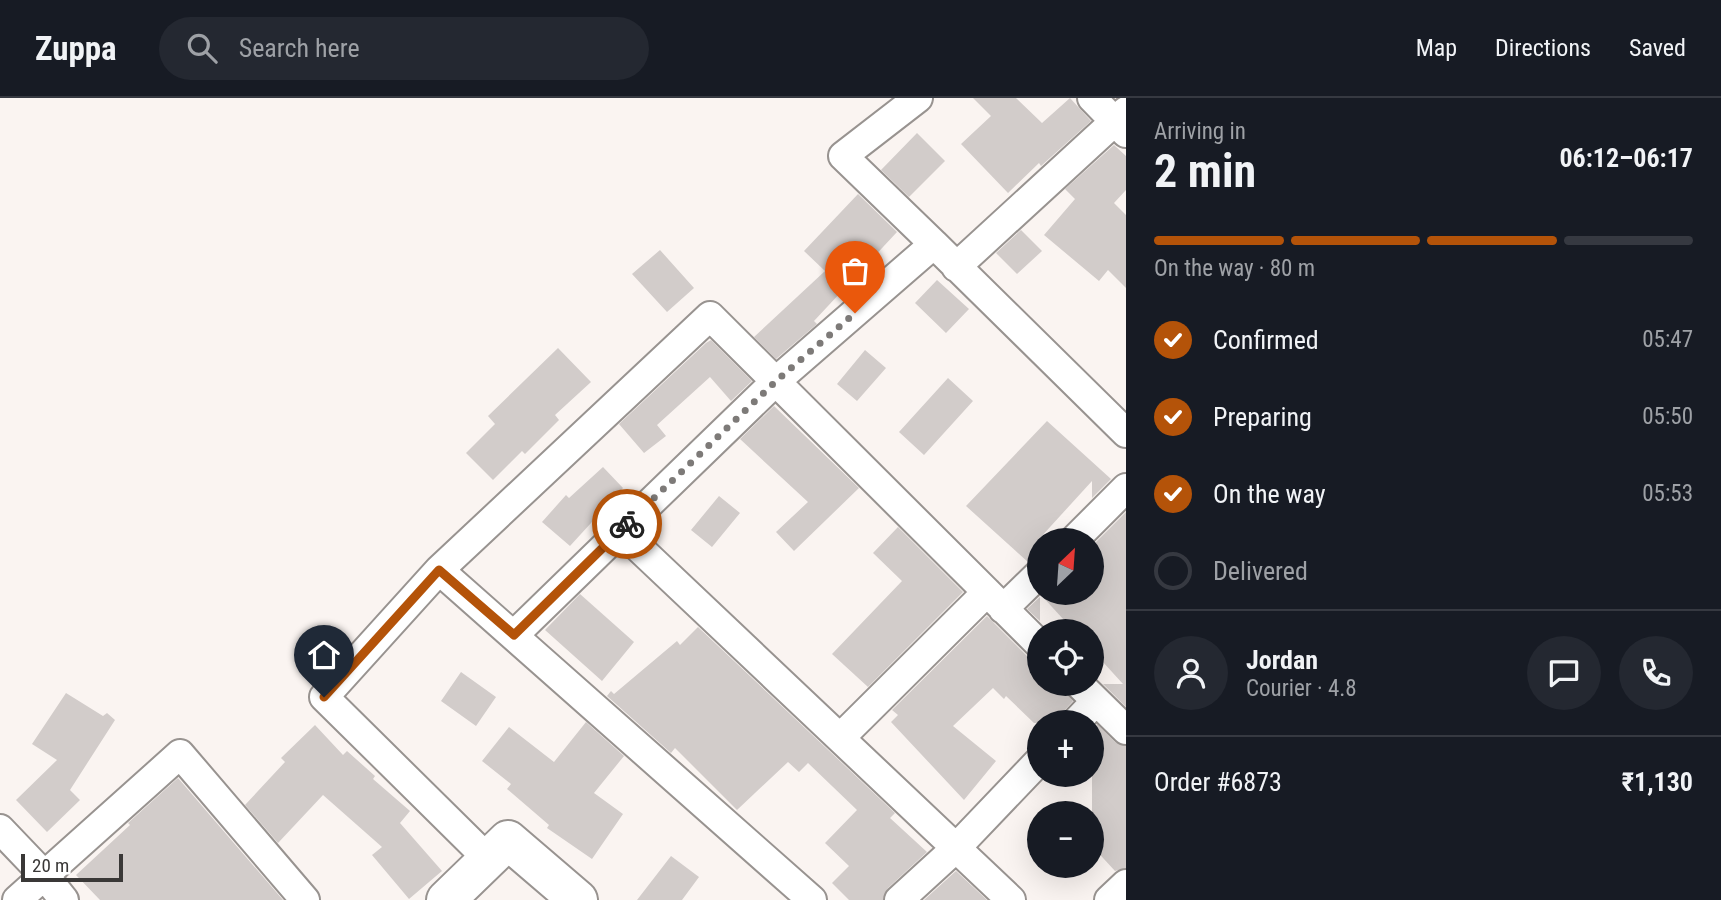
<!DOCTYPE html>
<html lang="en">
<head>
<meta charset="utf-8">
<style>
	:root { --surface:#171b24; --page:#242831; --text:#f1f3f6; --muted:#9ea1a6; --line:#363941; --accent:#b45309 }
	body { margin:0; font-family:"Roboto Condensed",sans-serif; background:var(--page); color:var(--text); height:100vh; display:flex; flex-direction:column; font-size:26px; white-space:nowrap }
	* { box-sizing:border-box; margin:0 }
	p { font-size:23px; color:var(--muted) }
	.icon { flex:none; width:38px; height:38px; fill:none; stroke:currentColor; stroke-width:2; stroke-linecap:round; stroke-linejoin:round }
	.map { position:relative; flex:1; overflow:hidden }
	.side { display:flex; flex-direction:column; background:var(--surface); width:595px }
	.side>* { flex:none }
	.needle { width:46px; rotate:25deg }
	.tools { position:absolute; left:1027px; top:430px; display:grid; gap:14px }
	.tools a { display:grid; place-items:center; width:77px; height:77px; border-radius:50%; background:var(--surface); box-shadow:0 7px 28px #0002; font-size:35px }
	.scale { position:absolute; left:21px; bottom:18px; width:102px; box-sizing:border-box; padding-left:7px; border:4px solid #3a3837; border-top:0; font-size:19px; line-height:24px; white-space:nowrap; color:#3a3837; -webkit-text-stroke:5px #fff; paint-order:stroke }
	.pin { position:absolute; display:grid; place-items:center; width:60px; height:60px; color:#fff; margin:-72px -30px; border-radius:50% 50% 50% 0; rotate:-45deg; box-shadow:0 0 7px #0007 }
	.pin .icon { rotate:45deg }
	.courier { position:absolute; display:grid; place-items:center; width:70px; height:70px; margin:-35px; border:5px solid #b45309; border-radius:50%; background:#fff; color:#222; box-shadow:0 2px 9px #0007 }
	.headline em { font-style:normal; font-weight:700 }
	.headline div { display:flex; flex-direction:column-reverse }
	.headline { display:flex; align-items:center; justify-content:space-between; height:119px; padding:0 28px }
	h1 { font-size:46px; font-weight:700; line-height:52px }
	.bar { display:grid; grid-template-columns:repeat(4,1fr); gap:10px 7px; align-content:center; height:84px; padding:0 28px }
	.bar i { height:9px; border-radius:5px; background:var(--line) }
	.bar .current { background:var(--accent) }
	.bar p { grid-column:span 4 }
	.line { display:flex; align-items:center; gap:18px; padding:0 28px; border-top:2px solid var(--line) }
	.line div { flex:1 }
	.round { display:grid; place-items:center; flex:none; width:74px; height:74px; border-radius:37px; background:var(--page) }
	ol { padding:0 28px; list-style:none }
	li { display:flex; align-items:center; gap:21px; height:77px }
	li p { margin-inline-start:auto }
	li .icon { padding:7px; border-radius:50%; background:var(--accent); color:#fff; stroke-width:4 }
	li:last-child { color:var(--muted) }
	li i { width:38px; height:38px; border:4px solid var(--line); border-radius:50% }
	header { display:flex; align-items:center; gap:42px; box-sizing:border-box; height:98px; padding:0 35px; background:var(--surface); border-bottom:2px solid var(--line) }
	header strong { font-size:33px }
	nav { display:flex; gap:38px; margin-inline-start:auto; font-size:24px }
	.search { width:490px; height:63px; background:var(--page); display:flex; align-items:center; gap:18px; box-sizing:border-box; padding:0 24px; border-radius:38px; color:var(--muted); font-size:26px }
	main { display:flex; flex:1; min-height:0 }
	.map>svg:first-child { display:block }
</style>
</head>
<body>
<header>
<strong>Zuppa</strong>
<div class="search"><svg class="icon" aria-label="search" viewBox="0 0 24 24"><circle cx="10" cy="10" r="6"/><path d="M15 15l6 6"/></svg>Search here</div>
<nav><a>Map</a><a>Directions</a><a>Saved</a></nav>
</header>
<main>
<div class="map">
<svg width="1126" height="802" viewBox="0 0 1126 802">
	<rect width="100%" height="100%" fill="#faf4f1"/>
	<path fill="#d2ccca" d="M973,0H1016L1042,25L1070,0L1091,23L1041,68L1039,65L1008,95L961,46L991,18Z
		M917,35L945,63L909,99L881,72Z
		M1114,47L1126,58V92L1114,105L1126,117V190L1108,172L1099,183L1044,137L1075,101L1065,91Z
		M858,96L897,134L814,223L817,226L776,261L754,239L825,173L804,153Z
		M1021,132L1042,153L1017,176L996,155Z
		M660,152L694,190L667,214L632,176Z
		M937,182L969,211L946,235L915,205Z
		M711,242L752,283L731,303L710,279L657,327L666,338L644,355L619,326L706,245Z
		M558,250L591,284L555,317L559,322L525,356L522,353L493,382L466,355L495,326L488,318Z
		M865,252L886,270L857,303L837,286Z
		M948,280L973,303L924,357L899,334Z
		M774,308L859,390L794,453L776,434L808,404L740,341Z
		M1047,323L1111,381L1092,400V383L1040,440V459L1028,464L966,408Z
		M603,369L623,390L570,448L542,424L566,397L569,400Z
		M719,398L740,415L712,449L691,432Z
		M1126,414V609L1103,586H1123L1092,552V534H1075L1041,497L1043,495H1092V448Z
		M898,429L963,494L868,589L832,556L902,483L873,455Z
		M580,496L634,544L602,583L545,532Z
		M1040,499V523L1027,511Z
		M987,518L1028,559L1040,563V586H1063V591L1073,603L1063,614L1059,625H1034L1006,598L1004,601L993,590L953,628L996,663L964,702L891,624L898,617L892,612Z
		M698,529L895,715L890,720L927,754L888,790L883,802H849L832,785L849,768L825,745L857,712L808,665L799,674L788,664L737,712L675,650L671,655L607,598L611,593L614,596L677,543L680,547Z
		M461,574L496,599L476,628L441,603Z
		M66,595L103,618L107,615L115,622L70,692L80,702L47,734L16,702L57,662L32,646Z
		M586,624L624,658L594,695L623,716L592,761L547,730L549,727L507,691L511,686L482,663L509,629L554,664Z
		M1097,626L1115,644L1126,648V770L1115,773L1092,748V631Z
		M315,627L343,657L347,653L375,678L373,681L410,713L400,725L442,773L409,801L372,757L382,749L323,697L278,745L245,707L285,664L281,660Z
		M178,680L283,802H100L76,777L130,727L128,725Z
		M671,758L699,779L682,802H637Z
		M956,773L987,802H924Z"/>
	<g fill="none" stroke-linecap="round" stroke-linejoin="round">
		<defs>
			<path id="street" d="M918,0L843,58L934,146L775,284L621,433L1011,802
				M1092,0L1126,35
				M934,146L1126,335
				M956,169L1126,13
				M1073,443L1126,390
				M439,472L812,802
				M1003,511L1040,475
				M514,537L621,433
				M1079,586L1126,632
				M1075,625L1096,603
				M840,640L987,494
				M0,731L44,777L64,802
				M489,762L324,599L439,472L710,218L1040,547
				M17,802L180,656L305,802
				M899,802L956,750L1040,662
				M1109,802L1126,786"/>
			<path id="secondary" d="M446,802L508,742L578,802"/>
		</defs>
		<use href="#street" stroke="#989390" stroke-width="32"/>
		<use href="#secondary" stroke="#989390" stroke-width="42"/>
		<use href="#street" stroke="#fff" stroke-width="28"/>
		<use href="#secondary" stroke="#fff" stroke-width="38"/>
	</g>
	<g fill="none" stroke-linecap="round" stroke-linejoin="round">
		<path stroke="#7d7a78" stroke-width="7" stroke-dasharray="0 12.6" d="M627,426L775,284L855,215"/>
		<path stroke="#b45309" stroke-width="9" d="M324,599L439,472L514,537L627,426"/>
	</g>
</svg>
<div class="tools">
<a><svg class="needle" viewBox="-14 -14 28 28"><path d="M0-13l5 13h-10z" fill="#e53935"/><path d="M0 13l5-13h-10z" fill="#9ea1a6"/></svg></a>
<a><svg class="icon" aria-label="locate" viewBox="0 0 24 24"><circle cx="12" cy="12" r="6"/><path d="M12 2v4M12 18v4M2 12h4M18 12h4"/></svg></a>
<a>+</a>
<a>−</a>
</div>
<div class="scale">20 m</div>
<div class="pin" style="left:855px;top:215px;background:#ea580c"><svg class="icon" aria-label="bag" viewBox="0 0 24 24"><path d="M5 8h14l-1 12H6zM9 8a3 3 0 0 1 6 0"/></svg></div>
<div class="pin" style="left:324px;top:599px;background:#1f2937"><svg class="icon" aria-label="home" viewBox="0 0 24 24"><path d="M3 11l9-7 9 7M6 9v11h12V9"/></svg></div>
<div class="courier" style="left:627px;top:426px"><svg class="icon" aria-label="bike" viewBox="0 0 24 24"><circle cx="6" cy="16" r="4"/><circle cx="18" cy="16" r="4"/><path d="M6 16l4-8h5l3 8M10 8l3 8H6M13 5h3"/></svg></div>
</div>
<section class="side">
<div class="headline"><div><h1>2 min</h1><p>Arriving in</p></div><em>06:12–06:17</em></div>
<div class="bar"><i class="current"></i><i class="current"></i><i class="current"></i><i></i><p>On the way · 80 m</p></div>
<ol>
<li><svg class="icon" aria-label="check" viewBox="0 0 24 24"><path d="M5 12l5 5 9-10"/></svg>Confirmed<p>05:47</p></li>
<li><svg class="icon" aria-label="check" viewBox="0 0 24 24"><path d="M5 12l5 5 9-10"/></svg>Preparing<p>05:50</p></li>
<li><svg class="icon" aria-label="check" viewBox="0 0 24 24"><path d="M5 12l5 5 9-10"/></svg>On the way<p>05:53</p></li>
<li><i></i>Delivered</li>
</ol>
<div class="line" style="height:126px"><a class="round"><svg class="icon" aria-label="person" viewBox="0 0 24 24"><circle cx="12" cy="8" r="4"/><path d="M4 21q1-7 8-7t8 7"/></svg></a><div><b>Jordan</b><p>Courier · 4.8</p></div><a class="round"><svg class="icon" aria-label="chat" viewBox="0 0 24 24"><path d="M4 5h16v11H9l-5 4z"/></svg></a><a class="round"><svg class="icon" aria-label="phone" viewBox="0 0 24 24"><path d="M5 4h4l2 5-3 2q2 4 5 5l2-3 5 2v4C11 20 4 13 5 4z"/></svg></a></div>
<div class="line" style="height:91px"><div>Order #6873</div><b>₹1,130</b></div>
</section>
</main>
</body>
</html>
